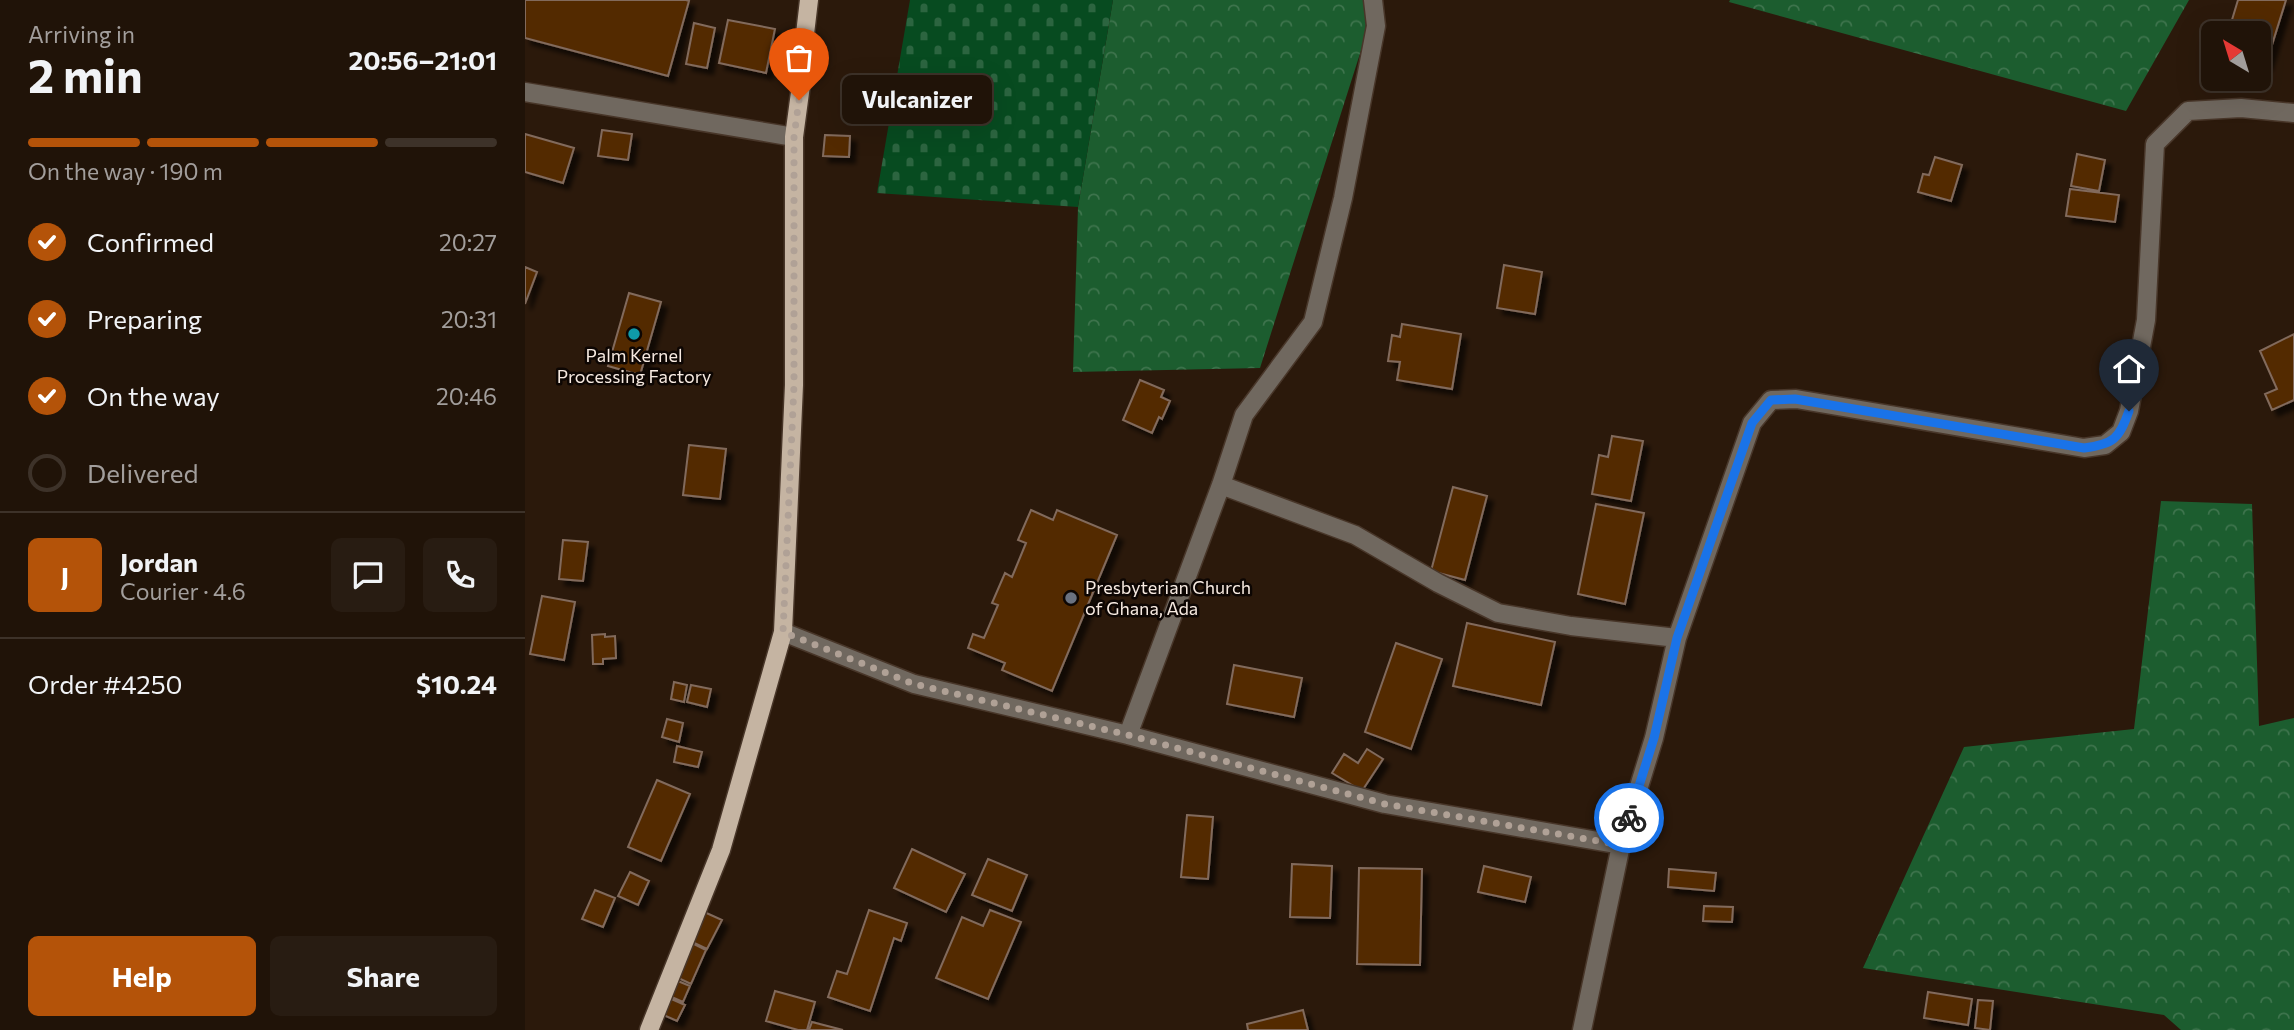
<!DOCTYPE html>
<html lang="en">
<head>
<meta charset="utf-8">
<style>
	:root { --surface:#201308; --page:#281c12; --text:#f1f3f6; --muted:#a29e9c; --line:#3d3229; --accent:#b45309 }
	body { margin:0; font-family:Commissioner,sans-serif; background:var(--page); color:var(--text); height:100vh; display:flex; flex-direction:column; font-size:26px; white-space:nowrap }
	* { box-sizing:border-box; margin:0 }
	p { font-size:23px; color:var(--muted) }
	.icon { flex:none; width:38px; height:38px; fill:none; stroke:currentColor; stroke-width:2; stroke-linecap:round; stroke-linejoin:round }
	.map { position:relative; flex:1; overflow:hidden }
	.details { display:flex; flex-direction:column; background:var(--surface); width:525px }
	.details>* { flex:none }
	.needle { width:46px; rotate:322deg }
	.tools { position:absolute; left:1676px; top:21px; display:grid; gap:14px }
	.tools a { display:grid; place-items:center; width:70px; height:70px; border-radius:10px; background:var(--surface); box-shadow:0 7px 28px #0002,0 0 0 2px var(--line); font-size:35px }
	.pin { position:absolute; display:grid; place-items:center; width:60px; height:60px; color:#fff; margin:-72px -30px; border-radius:50% 50% 50% 0; rotate:-45deg; box-shadow:0 0 7px #0007 }
	.pin .icon { rotate:45deg }
	.courier { position:absolute; display:grid; place-items:center; width:70px; height:70px; margin:-35px; border:5px solid #1a73e8; border-radius:50%; background:#fff; color:#222; box-shadow:0 2px 9px #0007 }
	.bubble { position:absolute; height:49px; border-radius:10px; background:var(--surface); box-shadow:0 7px 28px #0002,0 0 0 2px var(--line); font-size:23px; font-weight:700; line-height:49px; text-align:center }
	.summary em { font-style:normal; font-weight:700 }
	.summary div { display:flex; flex-direction:column-reverse }
	.summary { display:flex; align-items:center; justify-content:space-between; height:119px; padding:0 28px }
	h1 { font-size:46px; font-weight:700; line-height:52px }
	.bar { display:grid; grid-template-columns:repeat(4,1fr); gap:10px 7px; align-content:center; height:84px; padding:0 28px }
	.bar i { height:9px; border-radius:5px; background:var(--line) }
	.bar .on { background:var(--accent) }
	.bar p { grid-column:span 4 }
	.line { display:flex; align-items:center; gap:18px; padding:0 28px; border-top:2px solid var(--line) }
	.line div { flex:1 }
	.round { display:grid; place-items:center; flex:none; width:74px; height:74px; border-radius:10px; background:var(--page) }
	ol { padding:0 28px; list-style:none }
	li { display:flex; align-items:center; gap:21px; height:77px }
	li p { margin-inline-start:auto }
	li .icon { padding:7px; border-radius:50%; background:var(--accent); color:#fff; stroke-width:4 }
	li:last-child { color:var(--muted) }
	li i { width:38px; height:38px; border:4px solid var(--line); border-radius:50% }
	.primary-button { display:flex; gap:14px; margin-top:auto; padding:14px 28px }
	.primary-button a { flex:1; height:80px; border-radius:10px; background:var(--accent); color:#fff; font-size:28px; font-weight:700; line-height:80px; text-align:center }
	.primary-button a+a { background:var(--page); color:var(--text) }
	main { display:flex; flex:1; min-height:0 }
	.map>svg:first-child { display:block }
</style>
</head>
<body>
<main>
<section class="details">
<div class="summary"><div><h1>2 min</h1><p>Arriving in</p></div><em>20:56–21:01</em></div>
<div class="bar"><i class="on"></i><i class="on"></i><i class="on"></i><i></i><p>On the way · 190 m</p></div>
<ol>
<li><svg class="icon" aria-label="check" viewBox="0 0 24 24"><path d="M5 12l5 5 9-10"/></svg>Confirmed<p>20:27</p></li>
<li><svg class="icon" aria-label="check" viewBox="0 0 24 24"><path d="M5 12l5 5 9-10"/></svg>Preparing<p>20:31</p></li>
<li><svg class="icon" aria-label="check" viewBox="0 0 24 24"><path d="M5 12l5 5 9-10"/></svg>On the way<p>20:46</p></li>
<li><i></i>Delivered</li>
</ol>
<div class="line" style="height:126px"><b class="round" style="background:var(--accent);color:#fff">J</b><div><b>Jordan</b><p>Courier · 4.6</p></div><a class="round"><svg class="icon" aria-label="chat" viewBox="0 0 24 24"><path d="M4 5h16v11H9l-5 4z"/></svg></a><a class="round"><svg class="icon" aria-label="phone" viewBox="0 0 24 24"><path d="M5 4h4l2 5-3 2q2 4 5 5l2-3 5 2v4C11 20 4 13 5 4z"/></svg></a></div>
<div class="line" style="height:91px"><div>Order #4250</div><b>$10.24</b></div>
<div class="primary-button"><a>Help</a><a>Share</a></div>
</section>
<div class="map">
<svg width="1769" height="1030" viewBox="0 0 1769 1030">
	<defs>
		<pattern id="forest-crowns" width="20" height="18" patternUnits="userSpaceOnUse" patternTransform="scale(1.75)"><rect width="20" height="18" fill="#1c5d2f"/><path d="M2 6a3 3 0 1 1 6 0M12 15a3 3 0 1 1 6 0" fill="none" stroke="#3e744d"/></pattern>
		<pattern id="cemetery-stones" width="16" height="16" patternUnits="userSpaceOnUse" patternTransform="scale(1.75)"><rect width="16" height="16" fill="#074b20"/><path d="M2 7V4a2 2 0 0 1 4 0v3zM10 15v-3a2 2 0 0 1 4 0v3z" fill="#2c6540"/></pattern>
		<filter id="shadow"><feDropShadow dx="6" dy="6" stdDeviation="2" flood-color="#0009"/></filter>
	</defs>
	<rect width="100%" height="100%" fill="#2b190b"/>
	<path fill="url(#forest-crowns)" d="M588,0H844L839,41L735,368L548,372L553,207Z
		M1205,0H1664L1601,111L1204,2Z
		M1636,501L1727,504L1734,726L1769,718V1030H1656L1639,1015L1338,968L1439,747L1609,729Z"/>
	<path fill="url(#cemetery-stones)" d="M385,0H588L553,207L352,193Z"/>
	<path fill="#522a06" stroke="#826b5c" stroke-width="2" filter="url(#shadow)" d="M0,0H161L164,1L143,76L0,38Z
		M1713,0H1761L1741,64L1734,62V33H1703Z
		M203,20L250,29L241,73L194,63Z
		M169,23L190,28L182,68L161,64Z
		M77,130L107,134L103,160L73,156Z
		M0,134L49,148L38,183L0,172Z
		M300,135L325,136L324,157L298,156Z
		M1552,154L1580,160L1574,191L1546,186Z
		M1410,157L1437,165L1426,201L1393,192L1398,174L1404,175Z
		M1545,189L1594,195L1590,222L1541,216Z
		M979,265L1017,272L1010,314L972,308Z
		M0,267L12,272L0,304Z
		M104,293L136,302L115,375L83,366Z
		M877,324L936,334L927,389L872,380L875,362L863,361L867,335L875,337Z
		M1769,334V400L1747,410L1740,394L1752,389L1735,351Z
		M615,380L639,390L636,397L645,401L637,419L634,417L627,433L598,420Z
		M1087,436L1118,441L1106,501L1067,494L1074,455L1083,457Z
		M164,445L201,449L195,499L158,495Z
		M928,487L962,496L940,580L906,571Z
		M1071,504L1119,513L1100,604L1053,594Z
		M506,510L528,520L532,510L592,535L527,691L477,670L480,663L443,648L448,634L459,638L473,605L467,603L480,573L487,577L501,543L493,540Z
		M38,540L63,542L58,581L34,579Z
		M17,596L50,602L39,660L5,654Z
		M942,623L1030,642L1016,705L928,686Z
		M80,634V637L90,636L91,658L78,659V664H68L67,635Z
		M871,643L917,659L886,749L840,732Z
		M709,665L777,678L769,717L702,704Z
		M149,682L162,685L159,702L146,699Z
		M166,685L186,689L182,707L162,702Z
		M142,719L158,723L154,742L137,737Z
		M152,746L177,752L173,767L149,762Z
		M842,749L858,759L837,791L807,773L819,754L833,763Z
		M132,780L165,794L136,861L103,847Z
		M662,815L688,817L683,879L656,877Z
		M387,849L440,874L421,912L369,888Z
		M463,859L502,875L487,911L447,895Z
		M767,864L807,866L805,918L765,917Z
		M959,866L1006,877L1000,902L953,892Z
		M834,868L897,869L895,965L832,964Z
		M1144,869L1191,873L1189,891L1143,887Z
		M105,872L124,881L113,905L93,896Z
		M70,890L90,898L78,927L57,919Z
		M1179,906L1208,907L1207,922L1178,921Z
		M344,910L382,923L376,941L369,938L345,1011L303,997L312,971L322,974Z
		M465,910L496,922L463,999L411,978L437,917L458,926Z
		M177,911L197,920L182,949L163,940Z
		M165,942L181,950L166,984L149,976Z
		M148,979L165,986L158,1002L142,995Z
		M250,991L290,1002L282,1030H273L241,1021Z
		M1403,992L1447,999L1443,1025L1399,1018Z
		M142,997L160,1005L152,1021L134,1013Z
		M1453,1000L1468,1001L1465,1030L1450,1028Z
		M778,1010L783,1030H723L722,1024Z
		M287,1022L318,1030H284Z"/>
	<g fill="none" stroke-linecap="round" stroke-linejoin="round">
		<defs>
			<path id="street" d="M0,92L269,137
				M696,485L830,535L913,583L973,613L1046,626L1152,638
				M258,632L389,684L603,735L860,804L1096,845
				M603,735L696,485L719,415L788,322L818,198L851,26L848,0
				M1057,1030L1096,845L1129,738L1152,638L1227,423L1246,400L1271,399L1559,448L1580,445L1596,432L1604,411L1621,320L1630,144L1663,111L1716,108L1769,113"/>
			<path id="primary" d="M124,1030L196,850L258,632L269,385V137L281,48L280,34L284,0"/>
		</defs>
		<use href="#street" stroke="#483629" stroke-width="21"/>
		<use href="#primary" stroke="#483629" stroke-width="21"/>
		<use href="#street" stroke="#70685f" stroke-width="18"/>
		<use href="#primary" stroke="#c5b4a2" stroke-width="18"/>
	</g>
	<g fill="none" stroke-linecap="round" stroke-linejoin="round">
		<path stroke="#b0a196" stroke-width="7" stroke-dasharray="0 12.6" d="M274,100L269,137V385L258,632L389,684L603,735L860,804L1096,845L1104,818"/>
		<path stroke="#1a73e8" stroke-width="9" d="M1104,818L1129,738L1152,638L1227,423L1246,400L1270,399L1559,448C1589,444 1594,439 1604,411"/>
	</g>
	<circle fill="#0f9aa8" stroke="#0d0603" stroke-width="2.5" cx="109" cy="334" r="7"/>
	<circle fill="#6b7280" stroke="#0d0603" stroke-width="2.5" cx="546" cy="598" r="7"/>
	<g text-anchor="middle" stroke-width="5" stroke-linejoin="round" paint-order="stroke">
		<g font-size="18" fill="#f7eae1" stroke="#0d0603">
			<text x="109" y="362">Palm Kernel<tspan x="109" dy="21">Processing Factory</tspan></text>
			<text x="560" y="594" text-anchor="start">Presbyterian Church<tspan x="560" dy="21">of Ghana, Ada</tspan></text>
		</g>
	</g>
</svg>
<div class="tools">
<a><svg class="needle" viewBox="-14 -14 28 28"><path d="M0-13l5 13h-10z" fill="#e53935"/><path d="M0 13l5-13h-10z" fill="#a29e9c"/></svg></a>
</div>
<div class="pin" style="left:274px;top:100px;background:#ea580c"><svg class="icon" aria-label="bag" viewBox="0 0 24 24"><path d="M5 8h14l-1 12H6zM9 8a3 3 0 0 1 6 0"/></svg></div>
<div class="pin" style="left:1604px;top:411px;background:#1f2937"><svg class="icon" aria-label="home" viewBox="0 0 24 24"><path d="M3 11l9-7 9 7M6 9v11h12V9"/></svg></div>
<div class="courier" style="left:1104px;top:818px"><svg class="icon" aria-label="bike" viewBox="0 0 24 24"><circle cx="6" cy="16" r="4"/><circle cx="18" cy="16" r="4"/><path d="M6 16l4-8h5l3 8M10 8l3 8H6M13 5h3"/></svg></div>
<div class="bubble" style="left:317px;top:75px;width:150px">Vulcanizer</div>
</div>
</main>
</body>
</html>
